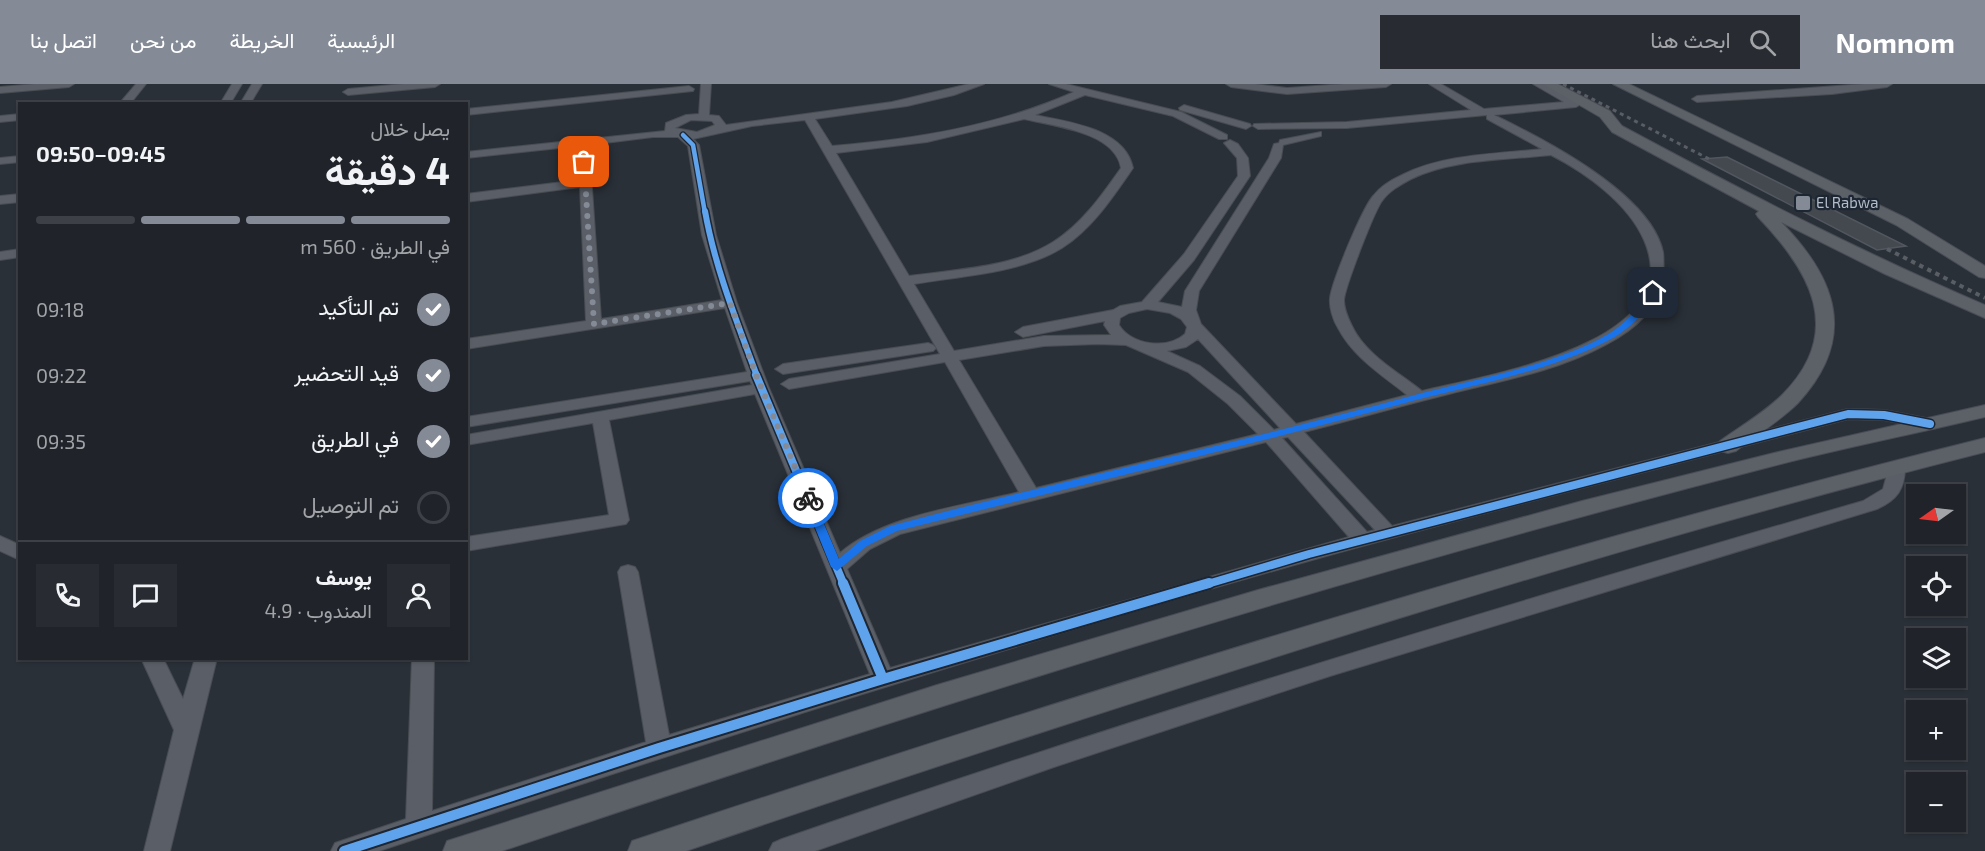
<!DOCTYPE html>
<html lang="ar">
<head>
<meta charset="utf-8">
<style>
	:root { --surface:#20242a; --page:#282c32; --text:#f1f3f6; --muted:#a2a4a8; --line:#3d4147; --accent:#848b96 }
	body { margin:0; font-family:"Exo 2",Vazirmatn,sans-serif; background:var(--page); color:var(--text); direction:rtl; height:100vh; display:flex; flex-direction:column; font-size:22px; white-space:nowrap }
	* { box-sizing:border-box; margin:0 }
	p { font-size:20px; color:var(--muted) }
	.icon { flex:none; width:33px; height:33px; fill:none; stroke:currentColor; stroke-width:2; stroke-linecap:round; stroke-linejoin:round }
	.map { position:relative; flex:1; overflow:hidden; direction:ltr }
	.drawer { position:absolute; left:18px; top:18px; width:450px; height:558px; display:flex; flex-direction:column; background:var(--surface); border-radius:0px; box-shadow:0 2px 4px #0004,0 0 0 2px var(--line); direction:rtl }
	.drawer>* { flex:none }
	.needle { width:39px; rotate:256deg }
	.buttons { position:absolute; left:1906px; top:400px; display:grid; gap:12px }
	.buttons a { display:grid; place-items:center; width:60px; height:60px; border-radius:0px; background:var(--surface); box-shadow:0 2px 4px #0004,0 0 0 2px var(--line); font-size:30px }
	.pin { position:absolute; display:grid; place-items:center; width:51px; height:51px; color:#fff; margin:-26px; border-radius:12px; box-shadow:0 3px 9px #0006 }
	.courier { position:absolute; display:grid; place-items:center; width:60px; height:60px; margin:-30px; border:4px solid #1a73e8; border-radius:50%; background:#fff; color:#222; box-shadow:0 2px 8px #0007 }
	.overview em { font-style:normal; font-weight:700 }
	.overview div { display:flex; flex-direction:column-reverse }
	.overview { display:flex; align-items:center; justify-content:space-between; height:102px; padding:0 18px }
	h1 { font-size:39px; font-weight:700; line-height:45px }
	.bar { display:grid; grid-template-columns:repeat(4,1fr); gap:9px 6px; align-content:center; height:72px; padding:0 18px }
	.bar i { height:8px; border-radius:4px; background:var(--line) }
	.bar .selected { background:var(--accent) }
	.bar p { grid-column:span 4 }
	.line { display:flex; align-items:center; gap:15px; padding:0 18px; border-top:2px solid var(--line) }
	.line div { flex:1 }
	.round { display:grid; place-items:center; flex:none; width:63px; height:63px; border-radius:0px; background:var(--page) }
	ol { padding:0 18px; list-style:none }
	li { display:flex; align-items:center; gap:18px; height:66px }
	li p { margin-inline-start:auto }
	li .icon { padding:6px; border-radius:50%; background:var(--accent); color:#fff; stroke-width:4 }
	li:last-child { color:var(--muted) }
	li i { width:33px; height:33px; border:3px solid var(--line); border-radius:50% }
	header { display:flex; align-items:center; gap:36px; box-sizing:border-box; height:84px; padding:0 30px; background:var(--accent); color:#fff }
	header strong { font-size:28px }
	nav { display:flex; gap:33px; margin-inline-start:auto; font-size:21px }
	.search { width:420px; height:54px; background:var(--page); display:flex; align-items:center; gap:15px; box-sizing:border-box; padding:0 21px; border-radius:0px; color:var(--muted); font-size:22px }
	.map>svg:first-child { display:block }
</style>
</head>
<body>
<header>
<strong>Nomnom</strong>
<div class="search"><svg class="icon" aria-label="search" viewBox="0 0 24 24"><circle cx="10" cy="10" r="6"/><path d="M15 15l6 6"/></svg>ابحث هنا</div>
<nav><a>الرئيسية</a><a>الخريطة</a><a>من نحن</a><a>اتصل بنا</a></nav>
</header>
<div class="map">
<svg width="1985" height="767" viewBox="0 0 1985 767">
	<rect width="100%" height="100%" fill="#2a3038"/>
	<path fill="#444950" stroke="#52575f" stroke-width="1.5" d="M1727,73L1906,162L1877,166L1702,75Z"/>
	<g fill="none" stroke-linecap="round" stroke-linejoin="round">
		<defs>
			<path id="minor" d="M35,0H74L69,3L0,9V3Z
				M136,0H146L130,20H119Z
				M232,0H242L230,20H220Z
				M252,0H262L250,20H240Z
				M403,0H440L435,3L348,11L343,8L348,5Z
				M701,0H711L709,31L719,32L726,41L892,18L969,0H984L954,11L907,22L815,35L832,62C916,55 997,42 1074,8L1049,0H1066L1181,28L1227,51V55H1219L1173,32L1085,11L1035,31C1068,38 1125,44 1133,84C1113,113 1092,145 1062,164C1022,189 960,192 914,200L954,267L1044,252L1111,251L1104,241L1105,237L1023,253L1015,248L1023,243L1113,226L1120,222L1142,218L1184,170L1238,92L1237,74L1224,59L1230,56L1238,60L1248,74L1250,92L1194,176L1158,218L1182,223L1185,207L1269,74L1274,60L1279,59L1280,56L1321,48V52L1283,61L1281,74L1199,207L1196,226L1201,240L1296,340L1407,311C1382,291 1353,273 1338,244C1333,236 1329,223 1330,214C1332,197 1362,125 1373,112C1381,102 1391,96 1402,91C1443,70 1497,70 1542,65L1487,35V31L1347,44L1258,45L1253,42L1254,40L1347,38L1471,26L1429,0H1441L1484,25L1564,18L1533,0H1545L1580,18L1581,20L1576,23L1494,31C1544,55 1651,110 1663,168C1664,174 1663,181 1664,187C1665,221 1633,247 1605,261C1557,287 1501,297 1449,310C1400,322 1352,336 1304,348L1392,442L1848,325L1884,326L1936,336L1939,340L1936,344L1930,345L1884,336L1848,335C1670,382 1490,426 1312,476C999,564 688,664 379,767H331L335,759L406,735L412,574H434L432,727L646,658L618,488L621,483L628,481L635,483L638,488L669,651L870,590L755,310L609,336L629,436L626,440L466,467V453L609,431L593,339L466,361V351L752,301L750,297L466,343V333L747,288L725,224L466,265V255L586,237L580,103L466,118V110L579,96L578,62L466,74V68L665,47L666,39L686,31L699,30ZM1024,35C1054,42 1115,48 1121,84C1102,111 1081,141 1053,158C1012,184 956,185 909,192L836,69L927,58ZM691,36L712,37L715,41L697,48L675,44ZM805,36L940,270L789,295L781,300L789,305L945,278L1019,408C963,422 884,431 840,469L769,304L737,219L716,151L699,61L693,55L752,42ZM653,53H678L688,62L702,151L722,216L601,235L589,61ZM1551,71C1586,89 1628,119 1644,156C1690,260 1486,291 1422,307C1398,288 1365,270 1352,242C1348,234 1344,225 1344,216C1345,203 1374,128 1382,117C1389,107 1400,101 1411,95C1452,75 1506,76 1551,71ZM1147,225L1170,229L1181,235L1187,243L1185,250C1167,266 1131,261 1119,241L1120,234L1129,229ZM1198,255L1280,344L1274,346L1240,312L1200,282L1167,267L1186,263ZM1098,260L1126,261L1188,288L1228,320L1258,350L1036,404L959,276L1044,262ZM1288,353L1375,446L1367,448L1282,354ZM1266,358L1349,453L890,584L847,485L870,465L900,450Z
				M1226,0H1255L1287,4L1344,0H1391L1386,3L1287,10L1231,3Z
				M1864,0H1892L1887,3L1832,10L1697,18L1692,15L1697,12Z
				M689,2L694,5L693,7L466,31V25Z
				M1184,21L1250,40L1251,42L1246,45L1180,26L1179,24Z
				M20,30V36L0,38V32Z
				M20,72V78L0,80V74Z
				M20,110V118L0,120V112Z
				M20,165V173L0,176V168Z
				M928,259L933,261L936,264L933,267L783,290L775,285L783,280Z
				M1896,377L1902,379L1905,383C1905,405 1897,416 1877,425L1330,592L1054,683L815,767H769L773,759L782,755C1139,631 1500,522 1863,417L1883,405L1890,379Z
				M0,452L20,461V476L0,467Z
				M141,574H163L183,615L195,574H217L170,767H144L174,646Z"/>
			<path id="major" d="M1543,0H1558L1610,27L1622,42C1741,106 1861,168 1985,221V234L1885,190L1781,138C1837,195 1858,254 1798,319C1780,337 1756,351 1736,367L1728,369L1720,367L1717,362L1720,357C1741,342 1765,328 1783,310C1845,247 1810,187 1758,133L1756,130L1759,127L1612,48L1600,33Z
				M1613,0H1629L1908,135L1985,182V194L1979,193L1896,141Z
				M1985,321V333C1914,350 1843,364 1773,382C1344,492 922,625 502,767H443L447,757L937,601L1258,506L1582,417L1774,369Z
				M1985,354V368C1707,438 1433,522 1160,610C1001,661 843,713 686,767H628L632,757L710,731C1131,593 1555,461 1985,354Z"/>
		</defs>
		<use href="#minor" stroke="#484c53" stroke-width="2"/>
		<use href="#major" stroke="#484c55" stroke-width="2"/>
		<use href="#minor" fill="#5a5e66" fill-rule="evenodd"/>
		<use href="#major" fill="#5c6168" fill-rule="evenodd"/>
		<path stroke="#595d64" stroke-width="3" stroke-dasharray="4 4" stroke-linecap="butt" d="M1563,0L1709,75"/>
		<path stroke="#595d64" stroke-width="4" stroke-dasharray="4.5 4.5" stroke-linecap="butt" d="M1887,165L1985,214"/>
		<defs>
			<path id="cycleway-far3" d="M683,51L693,61L705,129"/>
			<path id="cycleway-far2" d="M705,127C715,184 737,238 757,292"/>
			<path id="cycleway-far1" d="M756,291L844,501
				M1204,501L1309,470L1848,330L1884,331L1930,340"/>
			<path id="cycleway" d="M843,499L883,595
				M344,767L659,664L883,595L1209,499"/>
		</defs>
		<use href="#cycleway-far3" stroke="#1d2633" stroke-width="7"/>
		<use href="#cycleway-far2" stroke="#1d2633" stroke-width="9"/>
		<use href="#cycleway-far1" stroke="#1d2633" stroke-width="11"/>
		<use href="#cycleway" stroke="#1d2633" stroke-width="14"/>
		<use href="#cycleway-far3" stroke="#60a3ed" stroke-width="4.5"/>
		<use href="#cycleway-far2" stroke="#60a3ed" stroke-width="6"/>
		<use href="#cycleway-far1" stroke="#60a3ed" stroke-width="8"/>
		<use href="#cycleway" stroke="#60a3ed" stroke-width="10"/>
	</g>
	<path fill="#1a73e8" d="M1650,207L1657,209C1646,227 1632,243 1613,254C1551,288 1467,302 1398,321C1232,366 1064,405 897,447L867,462L837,487L831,483L803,414L808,411L813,414L839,475L860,457L890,442C1063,396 1238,359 1411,312C1471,296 1557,281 1610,249C1627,238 1639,224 1650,207Z"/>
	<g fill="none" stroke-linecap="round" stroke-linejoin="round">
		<path stroke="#848b96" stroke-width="6" stroke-dasharray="0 10.8" d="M584,78L594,240L730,219L756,291L808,414"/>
	</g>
	<rect fill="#848b96" stroke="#1d2633" stroke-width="2" x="1795" y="111" width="16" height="16" rx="3"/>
	<g text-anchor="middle" stroke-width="4.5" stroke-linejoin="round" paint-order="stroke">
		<g font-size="15" fill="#b4bcc9" stroke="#1d2633" text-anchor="start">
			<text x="1816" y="124">El Rabwa</text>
		</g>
	</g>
</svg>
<div class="buttons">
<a><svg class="needle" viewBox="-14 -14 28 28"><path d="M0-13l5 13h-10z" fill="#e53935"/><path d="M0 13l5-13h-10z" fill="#a2a4a8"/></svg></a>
<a><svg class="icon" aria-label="locate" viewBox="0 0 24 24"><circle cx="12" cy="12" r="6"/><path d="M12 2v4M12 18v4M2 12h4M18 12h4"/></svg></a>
<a><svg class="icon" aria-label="layers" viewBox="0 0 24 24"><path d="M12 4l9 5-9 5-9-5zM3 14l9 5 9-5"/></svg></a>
<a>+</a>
<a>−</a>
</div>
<div class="pin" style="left:584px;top:78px;background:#ea580c"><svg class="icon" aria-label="bag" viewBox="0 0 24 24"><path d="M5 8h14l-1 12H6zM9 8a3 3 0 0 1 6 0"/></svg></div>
<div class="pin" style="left:1653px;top:209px;background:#1f2937"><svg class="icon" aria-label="home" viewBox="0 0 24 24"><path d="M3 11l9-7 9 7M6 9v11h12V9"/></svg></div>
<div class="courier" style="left:808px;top:414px"><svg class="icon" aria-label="bike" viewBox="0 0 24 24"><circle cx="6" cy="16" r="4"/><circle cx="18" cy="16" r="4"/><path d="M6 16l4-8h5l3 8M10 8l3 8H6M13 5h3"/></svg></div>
<section class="drawer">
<div class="overview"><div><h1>4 دقيقة</h1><p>يصل خلال</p></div><em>09:45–09:50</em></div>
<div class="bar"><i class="selected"></i><i class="selected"></i><i class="selected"></i><i></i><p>في الطريق · 560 m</p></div>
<ol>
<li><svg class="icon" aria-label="check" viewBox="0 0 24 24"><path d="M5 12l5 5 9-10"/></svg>تم التأكيد<p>09:18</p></li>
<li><svg class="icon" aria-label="check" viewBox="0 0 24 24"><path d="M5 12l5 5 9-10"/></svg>قيد التحضير<p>09:22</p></li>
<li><svg class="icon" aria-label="check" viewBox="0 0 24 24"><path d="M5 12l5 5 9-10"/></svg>في الطريق<p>09:35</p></li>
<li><i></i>تم التوصيل</li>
</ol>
<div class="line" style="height:108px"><a class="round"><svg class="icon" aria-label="person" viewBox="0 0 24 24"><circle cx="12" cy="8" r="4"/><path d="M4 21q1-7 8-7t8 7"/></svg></a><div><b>يوسف</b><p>المندوب · 4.9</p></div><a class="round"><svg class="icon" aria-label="chat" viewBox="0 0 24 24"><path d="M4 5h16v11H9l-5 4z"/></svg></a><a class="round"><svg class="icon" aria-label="phone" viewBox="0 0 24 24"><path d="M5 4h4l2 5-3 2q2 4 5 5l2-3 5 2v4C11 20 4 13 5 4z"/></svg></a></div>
</section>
</div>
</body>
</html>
